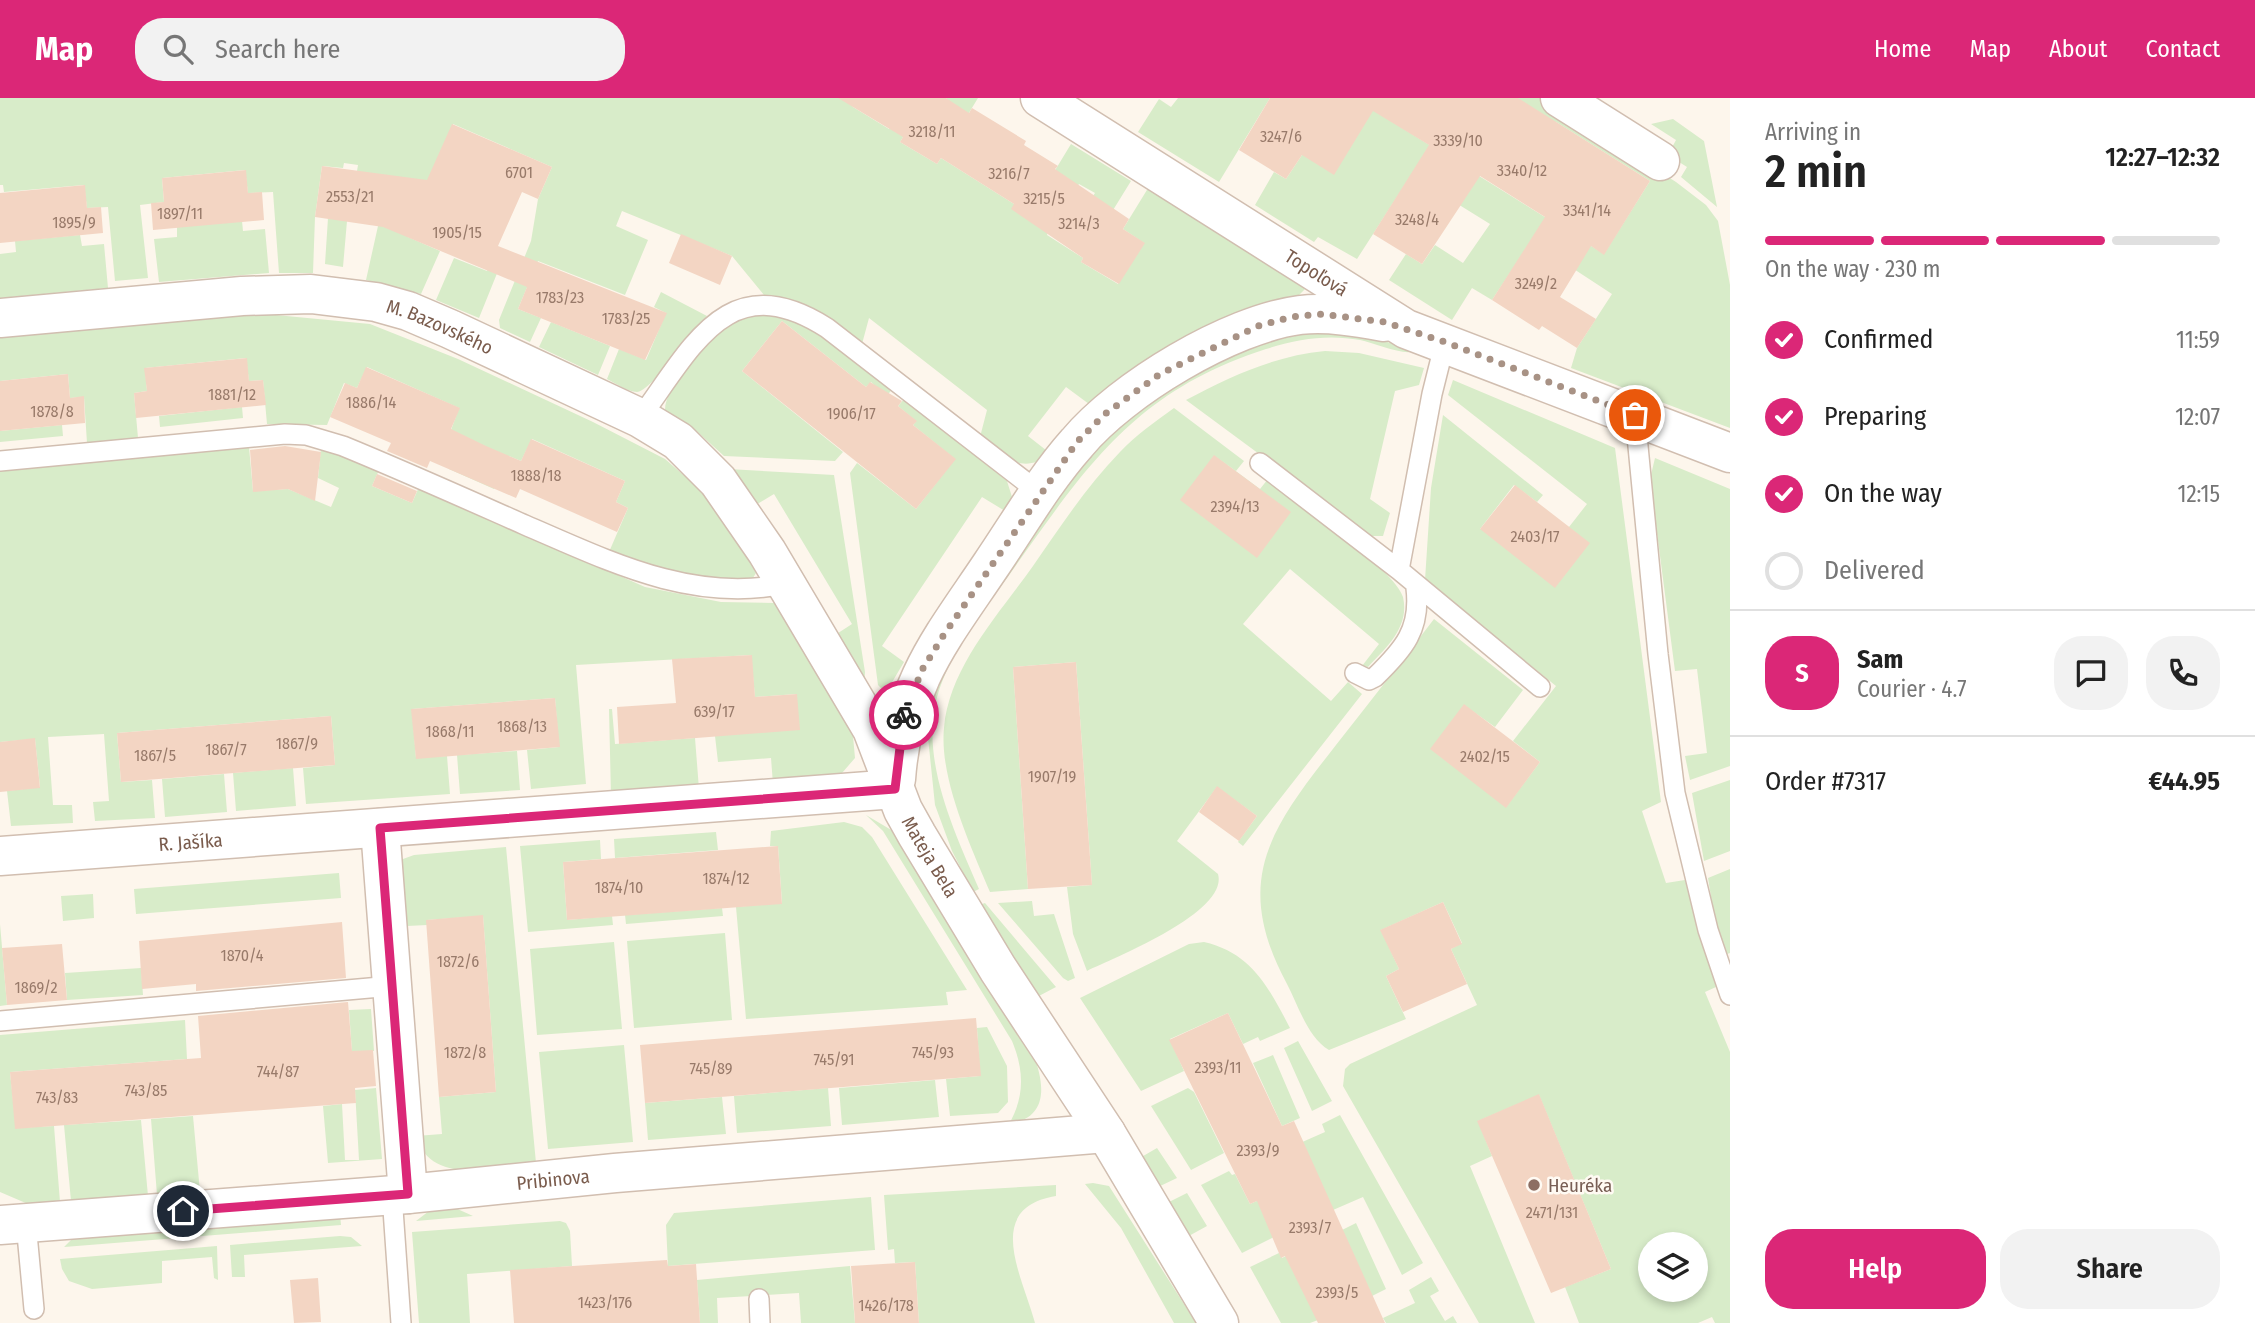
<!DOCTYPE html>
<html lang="en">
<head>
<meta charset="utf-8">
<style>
	:root { --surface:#fff; --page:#f2f2f2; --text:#222; --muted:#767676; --line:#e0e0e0; --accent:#db2777 }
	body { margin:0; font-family:"Fira Sans Condensed",sans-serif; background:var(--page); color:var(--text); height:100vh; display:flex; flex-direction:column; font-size:26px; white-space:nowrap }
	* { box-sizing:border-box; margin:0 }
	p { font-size:23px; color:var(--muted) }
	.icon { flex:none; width:38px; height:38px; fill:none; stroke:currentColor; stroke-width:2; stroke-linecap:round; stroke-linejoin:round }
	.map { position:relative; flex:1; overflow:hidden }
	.panel { display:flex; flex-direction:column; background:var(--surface); width:525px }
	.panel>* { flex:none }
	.controls { position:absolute; left:1638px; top:1134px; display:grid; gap:14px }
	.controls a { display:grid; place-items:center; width:70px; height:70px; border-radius:50%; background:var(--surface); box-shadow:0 4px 10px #0003; font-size:35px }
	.pin { position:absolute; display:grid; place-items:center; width:60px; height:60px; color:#fff; margin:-30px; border:4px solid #fff; border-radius:50%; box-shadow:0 2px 7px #0007 }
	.courier { position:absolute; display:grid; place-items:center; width:70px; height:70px; margin:-35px; border:5px solid #db2777; border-radius:50%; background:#fff; color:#222; box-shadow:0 2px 9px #0007 }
	.headline em { font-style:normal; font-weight:600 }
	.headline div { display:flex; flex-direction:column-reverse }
	.headline { display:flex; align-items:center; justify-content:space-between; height:119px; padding:0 35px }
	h1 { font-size:46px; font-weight:600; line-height:52px }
	.bar { display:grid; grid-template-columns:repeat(4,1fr); gap:10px 7px; align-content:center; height:84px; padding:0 35px }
	.bar i { height:9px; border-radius:5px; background:var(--line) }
	.bar .active { background:var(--accent) }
	.bar p { grid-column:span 4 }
	.line { display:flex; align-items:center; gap:18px; padding:0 35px; border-top:2px solid var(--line) }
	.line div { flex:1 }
	.round { display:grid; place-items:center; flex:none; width:74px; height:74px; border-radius:28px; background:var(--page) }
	ol { padding:0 35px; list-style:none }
	li { display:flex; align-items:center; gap:21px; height:77px }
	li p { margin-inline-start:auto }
	li .icon { padding:7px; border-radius:50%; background:var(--accent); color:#fff; stroke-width:4 }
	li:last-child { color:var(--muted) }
	li i { width:38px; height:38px; border:4px solid var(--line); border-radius:50% }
	.primary-button { display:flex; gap:14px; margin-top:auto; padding:14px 35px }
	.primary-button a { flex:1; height:80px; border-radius:28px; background:var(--accent); color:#fff; font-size:28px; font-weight:600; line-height:80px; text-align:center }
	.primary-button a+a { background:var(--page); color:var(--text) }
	header { display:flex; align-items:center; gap:42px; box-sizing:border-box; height:98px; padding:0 35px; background:var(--accent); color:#fff }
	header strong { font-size:33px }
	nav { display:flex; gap:38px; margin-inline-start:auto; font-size:24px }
	.search { width:490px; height:63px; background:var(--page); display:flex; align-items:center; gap:18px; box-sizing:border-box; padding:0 24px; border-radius:28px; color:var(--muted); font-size:26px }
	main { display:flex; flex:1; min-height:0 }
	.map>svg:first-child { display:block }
</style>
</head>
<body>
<header>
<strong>Map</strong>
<div class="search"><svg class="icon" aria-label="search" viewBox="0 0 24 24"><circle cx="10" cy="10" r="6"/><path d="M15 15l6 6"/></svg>Search here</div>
<nav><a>Home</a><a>Map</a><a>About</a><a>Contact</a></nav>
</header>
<main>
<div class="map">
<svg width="1730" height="1225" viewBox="0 0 1730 1225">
	<rect width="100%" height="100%" fill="#fdf6ec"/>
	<path fill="#d8ecc9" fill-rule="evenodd" d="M0,0H847L853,9L889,31L909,0H927L900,44L937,66L941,60L1014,106L1048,134L1047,137L1083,160L1081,164L1118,186L1144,145L1123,131L1150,87L1304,188L1305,191L1298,198L1151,259L1121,279L1089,306L1066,289L1028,338L1051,356C1020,378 1005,358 980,339L987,312L869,220L862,246L811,209L764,197L732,158L622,113L616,128L648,142L625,197L538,163L518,211L541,220L530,244L500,230L499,222L531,143L538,101L552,69L453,26L408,139L440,153L421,196L366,182L378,128L357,73L358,67L344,65L343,70L322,68L315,119L313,175H279L273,94L248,95L245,72L162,80L164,104L140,107L148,180L115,183L108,109L87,110L84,87L4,94L3,87H0Z
		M946,0H978L964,23Z
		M1178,0H1270L1219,84L1138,34L1159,1L1171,9Z
		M1354,0L1604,156L1650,83L1556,24L1527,69L1518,0H1543L1676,84L1706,107L1718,123L1730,187V330L1571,270L1577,250L1612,196L1531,143L1492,202L1472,190L1452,222L1389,182L1406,156L1422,166L1435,147L1463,165L1490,126L1411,77L1357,161L1318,139L1314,144L1255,107L1274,74L1286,81L1302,57Z
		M1673,21L1704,43L1717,109L1681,79L1687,69L1668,57L1676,42L1651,26Z
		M1071,46L1131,83L1110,117L1089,104L1095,95L1079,86L1074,94L1051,79Z
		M328,120L347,123L343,169L325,166Z
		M242,123L243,133L265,131L269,175L159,184L154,141L177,139V129Z
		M80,137L82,148L104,146L108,190L0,200V156L16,154L15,143Z
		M454,160L487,173L491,164L500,168L479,220L436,202Z
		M661,194L707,218C694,232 652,293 637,294C628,294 615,285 607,281L619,251L646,262L666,215L654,209Z
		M767,214C814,222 855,262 893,290L886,299L871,284L866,289L782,223L742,273L843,354L835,363L724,358L691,328L665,312C665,288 706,243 726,229C738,220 752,217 767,214Z
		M255,215L370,226L458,261L593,324L665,361L703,394L751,466L756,475L753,480C702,483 658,470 609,454L628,410L616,404L625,383L532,341L521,363L509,358L494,391L449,371L451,332L459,310L367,269L357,290L344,285L327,327L267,326L263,282L249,283L246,260L145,270L147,293L134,295L138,340L87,345L84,299L70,300L68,276L0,283V236Z
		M551,224L610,248L598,277L539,249Z
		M1324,232L1375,240L1415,253C1403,258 1375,245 1360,242C1328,236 1297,241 1266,251C1132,294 1084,372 1007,480C979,519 945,560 935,608C923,669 956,737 979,791L973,794L952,753L935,707L927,630L932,589L1031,434L1106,337L1191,275L1262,245Z
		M1325,253L1359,255L1424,270L1419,287L1395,293L1370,401L1390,415L1383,438H1370L1186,302C1231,278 1274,258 1325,253Z
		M1453,282L1615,350L1661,704L1642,713L1666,785L1685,782L1716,889L1705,894L1730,954V1225H1715L1712,1219L1698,1225H1579L1565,1189L1611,1171L1539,997L1478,1023L1492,1058L1470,1068L1535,1225H1479L1343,988L1345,971L1350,966L1477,907L1451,851L1462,845L1443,804L1381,832L1399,871L1386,878L1406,921L1329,952C1308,940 1298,907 1287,886C1231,782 1271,730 1336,647C1369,605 1402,563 1434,521L1523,592L1495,629L1464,607L1506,709L1540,664L1513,643L1556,588L1425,482L1431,390L1443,317L1543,397L1537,404L1514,387L1480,431L1569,429L1587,406L1448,297ZM1650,1146H1696V1192H1650Z
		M905,300L1007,383L1012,399L1005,413L982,399L882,548L904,564L891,586L883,592L878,587L850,375L857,365L916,411L955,361L913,327L916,323L898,308Z
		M242,309L243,320L160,329L159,318Z
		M1174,310L1244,363L1236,373L1214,357L1260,391L1268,381C1294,402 1395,471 1403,499C1410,529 1386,550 1368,569L1362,568L1379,546L1290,471L1243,526L1331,603L1348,584L1362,596L1243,748L1238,744L1257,718L1217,689L1177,743L1218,776C1229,814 1116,859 1087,873L1073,836L1067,789L1092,787L1076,564L1013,569L1028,791L990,794C971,749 939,680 944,630C949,569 999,516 1033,468C1060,429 1087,388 1120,354C1136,337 1156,323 1174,310Z
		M62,327L63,338L0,344V333Z
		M249,349L253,393L288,391L331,409L339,390L318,380L321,350L379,372L372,388L412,405L419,389L645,489L721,504L774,505L852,627L855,660L842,675L773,686L771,660L718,664L715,638L797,596L755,599L751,557L576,567L586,686L531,691L527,652L559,649L555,600L412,611L416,660L447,658L450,696L306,706L303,670L335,667L331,618L117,635L121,684L152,682L155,720L95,723L93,704L109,703L104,636L48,639L53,707H72L73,725L11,728L7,693L40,689L35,641L0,644V373Z
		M1655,360L1730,391V668L1690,682L1685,658L1707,655L1697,571L1675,573L1650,381Z
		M728,371L834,377L865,574L864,593L832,539L852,526L774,396L754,408Z
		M609,611H612L615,646L695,640L699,691L611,698Z
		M517,653L520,692L460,696L457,657Z
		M293,670L296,708L236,713L233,675Z
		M224,676L227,714L165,719L162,681Z
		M1730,682V753L1704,763L1692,695Z
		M866,717L893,733L1034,958C1045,988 1048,1020 1009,1026C1025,998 1024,972 1012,943L883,733Z
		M844,724L862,729L872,739L967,892L946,894L948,907L746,921L736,809L782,805L778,748H770L771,733Z
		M716,734L718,752L615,760L614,741Z
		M600,742L601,761L563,764L567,822L612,818L613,827L528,834L520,748Z
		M506,749L536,1065C494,1069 431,1089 416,1038L442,1036L439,999L496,994L483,818L427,822V827L407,828L401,768L403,761L414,757Z
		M1730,771V855L1727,856L1716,830L1708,780Z
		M339,775L341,800L136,816L134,791Z
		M93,796L94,820L63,823L61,798Z
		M1032,803L1034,818L1054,816L1075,880L1068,883L1063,880L998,805Z
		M985,805L1056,889L1037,899L979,807Z
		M722,810L723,818L626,826L625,817Z
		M0,826L7,907L0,908Z
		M725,835L732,922L634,930L627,843Z
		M614,844L622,931L537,937L530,851Z
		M1204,844C1252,855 1269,890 1290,930L1260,943L1258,939L1243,946L1228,915L1170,941L1184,973L1141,993L1080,900L1189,846Z
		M141,870L143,897L67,902L65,875Z
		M371,911L374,953L352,954L349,912Z
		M185,922L187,961L10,974L16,1030L54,1028L60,1104L28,1106L0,1094V937Z
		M987,929L1007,968L1008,1004L998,1015L950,1018L946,981L980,978L977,930Z
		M1298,943L1332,1003L1312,1013L1284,950Z
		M624,947L633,1044L548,1051L539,954Z
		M1273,957L1300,1020L1282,1028L1253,965Z
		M935,982L939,1019L842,1027L839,990Z
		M376,990L382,1061L328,1065L323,1008L342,1006L345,1062H359L355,992Z
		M828,990L831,1028L737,1035L734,998Z
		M1188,990L1194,994L1224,1055L1191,1072L1151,1008Z
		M722,999L726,1036L648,1042L645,1005Z
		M1340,1017L1423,1165L1402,1177L1363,1099L1333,1112L1291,1049L1325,1034L1322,1026Z
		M193,1018L200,1094L157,1097L151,1021Z
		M141,1022L148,1098L71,1103L64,1027Z
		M1157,1050L1177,1080L1156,1090L1138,1061Z
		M1229,1073L1232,1077L1235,1076L1250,1106L1259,1102L1276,1138L1242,1155L1201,1087Z
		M1093,1085L1109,1088L1196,1225H1174L1121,1130L1085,1086Z
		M1056,1087V1098C983,1110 1022,1177 1035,1225H919L915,1164L895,1165L894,1151L888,1152L884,1097Z
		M1187,1095L1207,1128L1187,1139L1167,1105Z
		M871,1099L875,1152L668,1168L666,1127L674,1115Z
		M453,1109L473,1118L416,1123L429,1113Z
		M340,1116L341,1127L64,1149L76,1137Z
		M560,1123L566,1125L570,1133L572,1168L467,1176L470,1225H419L412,1134Z
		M1356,1125L1386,1191L1372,1198L1342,1132Z
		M340,1138L351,1139L362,1148L244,1157L245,1179H232L230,1147Z
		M217,1148L218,1182L214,1180L212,1159L162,1163V1185L92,1191L69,1183L62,1171L60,1161Z
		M1279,1155L1282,1160L1286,1158L1318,1222L1310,1225H1281L1250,1169Z
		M850,1168L855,1225H801L799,1195L717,1200L718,1225H700L697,1182Z
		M1431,1179L1439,1193L1430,1198L1445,1223L1453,1218L1457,1225H1386L1383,1220L1415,1205L1409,1192Z"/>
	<path fill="#f3d5c3" d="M838,0H946L969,15L972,10L1026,43L1024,47L1058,68L1055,71L1129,121L1123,131L1145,145L1119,186L1081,164L1083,160L1011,111L1014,106L941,60L937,66L900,44L903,39Z
		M1270,0H1518L1650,83L1604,157L1591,148L1560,199L1596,221L1577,250L1542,228L1539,232L1492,202L1545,119L1480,78L1422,166L1373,136L1429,47L1373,13L1334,77L1302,57L1286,81L1239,52Z
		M452,26L552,69L538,101L522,94L498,148L667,215L645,262L518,211L527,189L383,129L315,119L322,68L427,82Z
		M246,72L248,95L262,94L264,122L153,132L151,105L164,104L162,80Z
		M85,87L87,110L101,109L103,135L0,145V95Z
		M681,136L732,158L720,187L669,165Z
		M782,223L866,289L870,284L902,303L898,308L917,323L913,327L956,361L916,411L742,273Z
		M247,260L249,283L263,282L266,307L136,320L134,295L147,293L144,270Z
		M366,269L460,310L451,331L486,348L521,363L531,341L625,383L616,404L628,410L617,434L520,391L516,400L430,363L427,370L387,353L391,345L330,319L345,285L357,290Z
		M68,276L70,300L84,298L85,325L0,333V283Z
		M285,348L321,354L315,403L288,391L253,394L250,352Z
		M1214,357L1291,414L1257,460L1180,402Z
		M377,376L417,393L412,405L372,388Z
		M1515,387L1590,445L1555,490L1480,431Z
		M752,557L755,599L797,596L800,632L619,646L617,609L676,605L672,561Z
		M1076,564L1092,787L1028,791L1013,569Z
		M555,600L560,649L416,661L411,611Z
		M1464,606L1540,664L1506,710L1430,651Z
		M331,618L335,667L121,684L117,635Z
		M35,640L40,690L0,694V644Z
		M1217,688L1257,718L1239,743L1199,714Z
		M778,748L782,806L567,822L563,764Z
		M1443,804L1462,846L1451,851L1467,886L1403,914L1386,878L1399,871L1380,832Z
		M483,817L496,994L439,999L426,822Z
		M342,824L346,880L196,893V886L142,891L139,843Z
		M62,846L67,902L7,907L2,850Z
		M348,904L352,953L373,952L376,988L355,990L356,1005L15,1031L10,974L201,960L198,918Z
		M1228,915L1282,1028L1294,1023L1385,1225H1318L1285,1158L1281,1160L1257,1103L1250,1106L1169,942Z
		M976,920L981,978L645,1005L640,947Z
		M1539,996L1611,1171L1551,1195L1477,1023Z
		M667,1162L668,1168L696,1166L700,1225H514L510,1172Z
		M915,1164L919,1225H855L851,1168Z
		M318,1180L321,1224L294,1225L290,1182Z"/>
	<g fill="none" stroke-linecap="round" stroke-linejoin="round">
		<defs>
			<path id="lane" d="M1635,317L1658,556L1675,695L1708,832L1730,897
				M640,320C693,248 729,167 827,230L1040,395
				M0,363L285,336L306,337L343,348C404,373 464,400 525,427C609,463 691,505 785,486
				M1260,365L1399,472L1540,589
				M1399,472L1432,296L1445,244
				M1355,575L1369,582L1375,579C1404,551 1421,531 1416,490
				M0,923L392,888
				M392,1097L401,1225
				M26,1125L34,1211
				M759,1201L760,1225"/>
			<g id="street">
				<path id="s1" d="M1040,0L1406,231L1730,355"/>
				<path d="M1560,0L1660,63"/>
				<path id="s2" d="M0,220L242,198L311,196L376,204L408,213L450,231L640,320L678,343L718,383L767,454L872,631L903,712L917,737L998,871L1106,1035L1219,1225"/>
				<path d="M896,681C903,585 940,543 991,467C1019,426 1044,382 1077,345C1122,291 1230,226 1300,217C1328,214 1357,219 1384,224"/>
				<path d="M380,730L408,1096"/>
				<path id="s3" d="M0,758L895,691"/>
				<path id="s4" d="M0,1127L408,1096L615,1075L1106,1035"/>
			</g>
		</defs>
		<use href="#lane" stroke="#d1beb0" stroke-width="22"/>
		<use href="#street" stroke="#d1beb0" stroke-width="41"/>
		<use href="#lane" stroke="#fff" stroke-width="19"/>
		<use href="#street" stroke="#fff" stroke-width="38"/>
	</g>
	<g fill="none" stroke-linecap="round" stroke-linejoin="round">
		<path stroke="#a89285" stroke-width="7" stroke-dasharray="0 12.6" d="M904,617L922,572L943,538L1077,344L1105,316L1160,276L1258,228L1291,219L1322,216L1384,224L1445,244L1635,317"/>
		<path stroke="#db2777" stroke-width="9" d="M183,1113L408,1096L380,730L895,691L904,617"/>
	</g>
	<circle fill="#8d6e63" stroke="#fffaf3" stroke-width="2.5" cx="1534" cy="1087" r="7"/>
	<g text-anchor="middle" stroke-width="5" stroke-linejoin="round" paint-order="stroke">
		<g font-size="16" fill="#987a6a">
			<text x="932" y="39">3218/11</text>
			<text x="1281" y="44">3247/6</text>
			<text x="1458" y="48">3339/10</text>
			<text x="1522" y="78">3340/12</text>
			<text x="519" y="80">6701</text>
			<text x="1009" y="81">3216/7</text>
			<text x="350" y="104">2553/21</text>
			<text x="1044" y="106">3215/5</text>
			<text x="1587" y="118">3341/14</text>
			<text x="180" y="121">1897/11</text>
			<text x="1417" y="127">3248/4</text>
			<text x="74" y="130">1895/9</text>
			<text x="1079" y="131">3214/3</text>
			<text x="457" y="140">1905/15</text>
			<text x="1536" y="191">3249/2</text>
			<text x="560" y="205">1783/23</text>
			<text x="626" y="226">1783/25</text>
			<text x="232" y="302">1881/12</text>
			<text x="371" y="310">1886/14</text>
			<text x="52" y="319">1878/8</text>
			<text x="851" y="321">1906/17</text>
			<text x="536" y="383">1888/18</text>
			<text x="1235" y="414">2394/13</text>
			<text x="1535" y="444">2403/17</text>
			<text x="714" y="619">639/17</text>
			<text x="522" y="634">1868/13</text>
			<text x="450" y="639">1868/11</text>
			<text x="297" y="651">1867/9</text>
			<text x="226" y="657">1867/7</text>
			<text x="155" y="663">1867/5</text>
			<text x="1485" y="664">2402/15</text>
			<text x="1052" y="684">1907/19</text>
			<text x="726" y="786">1874/12</text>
			<text x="619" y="795">1874/10</text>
			<text x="242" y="863">1870/4</text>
			<text x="458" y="869">1872/6</text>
			<text x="36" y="895">1869/2</text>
			<text x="465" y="960">1872/8</text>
			<text x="933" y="960">745/93</text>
			<text x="834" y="967">745/91</text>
			<text x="1218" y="975">2393/11</text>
			<text x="711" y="976">745/89</text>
			<text x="278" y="979">744/87</text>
			<text x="146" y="998">743/85</text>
			<text x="57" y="1005">743/83</text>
			<text x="1258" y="1058">2393/9</text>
			<text x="1552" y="1120">2471/131</text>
			<text x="1310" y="1135">2393/7</text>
			<text x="1337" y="1200">2393/5</text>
			<text x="605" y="1210">1423/176</text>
			<text x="886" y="1213">1426/178</text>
		</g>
		<g font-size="19" fill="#7a5c4d" stroke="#fffaf3">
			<text dy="7" stroke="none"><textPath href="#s1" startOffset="327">Topoľová</textPath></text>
			<text dy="7" stroke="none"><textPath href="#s2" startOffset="446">M. Bazovského</textPath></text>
			<text dy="7" stroke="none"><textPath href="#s3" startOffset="191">R. Jašíka</textPath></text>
			<text dy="7" stroke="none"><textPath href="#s2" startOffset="1200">Mateja Bela</textPath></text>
			<text dy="7" stroke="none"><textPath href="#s4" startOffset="555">Pribinova</textPath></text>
		</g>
		<g font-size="19" fill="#785e54" stroke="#fffaf3" text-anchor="start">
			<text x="1548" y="1094">Heuréka</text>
		</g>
	</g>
</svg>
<div class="controls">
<a><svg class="icon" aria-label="layers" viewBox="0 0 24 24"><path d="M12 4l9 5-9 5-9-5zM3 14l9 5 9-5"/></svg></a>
</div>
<div class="pin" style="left:1635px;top:317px;background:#ea580c"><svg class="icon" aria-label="bag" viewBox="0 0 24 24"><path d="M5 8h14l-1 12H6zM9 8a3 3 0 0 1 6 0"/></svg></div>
<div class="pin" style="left:183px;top:1113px;background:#1f2937"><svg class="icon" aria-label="home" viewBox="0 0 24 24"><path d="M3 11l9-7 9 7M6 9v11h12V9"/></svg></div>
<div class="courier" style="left:904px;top:617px"><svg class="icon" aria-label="bike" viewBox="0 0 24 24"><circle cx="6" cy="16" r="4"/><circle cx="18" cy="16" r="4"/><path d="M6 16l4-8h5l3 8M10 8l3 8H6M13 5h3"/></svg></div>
</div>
<section class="panel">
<div class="headline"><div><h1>2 min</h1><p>Arriving in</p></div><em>12:27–12:32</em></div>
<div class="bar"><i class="active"></i><i class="active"></i><i class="active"></i><i></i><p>On the way · 230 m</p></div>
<ol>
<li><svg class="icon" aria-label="check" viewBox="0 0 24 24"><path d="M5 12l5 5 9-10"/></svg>Confirmed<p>11:59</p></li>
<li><svg class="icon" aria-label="check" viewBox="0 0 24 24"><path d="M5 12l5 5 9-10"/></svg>Preparing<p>12:07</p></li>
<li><svg class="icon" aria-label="check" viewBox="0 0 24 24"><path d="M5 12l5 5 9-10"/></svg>On the way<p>12:15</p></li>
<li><i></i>Delivered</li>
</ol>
<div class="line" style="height:126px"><b class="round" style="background:var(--accent);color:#fff">S</b><div><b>Sam</b><p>Courier · 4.7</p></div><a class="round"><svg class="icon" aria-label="chat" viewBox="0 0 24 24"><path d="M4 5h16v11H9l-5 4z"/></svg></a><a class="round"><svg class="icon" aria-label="phone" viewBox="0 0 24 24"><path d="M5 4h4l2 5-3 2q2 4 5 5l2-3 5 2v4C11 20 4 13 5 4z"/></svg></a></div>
<div class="line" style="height:91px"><div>Order #7317</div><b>€44.95</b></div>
<div class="primary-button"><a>Help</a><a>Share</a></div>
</section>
</main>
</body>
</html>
